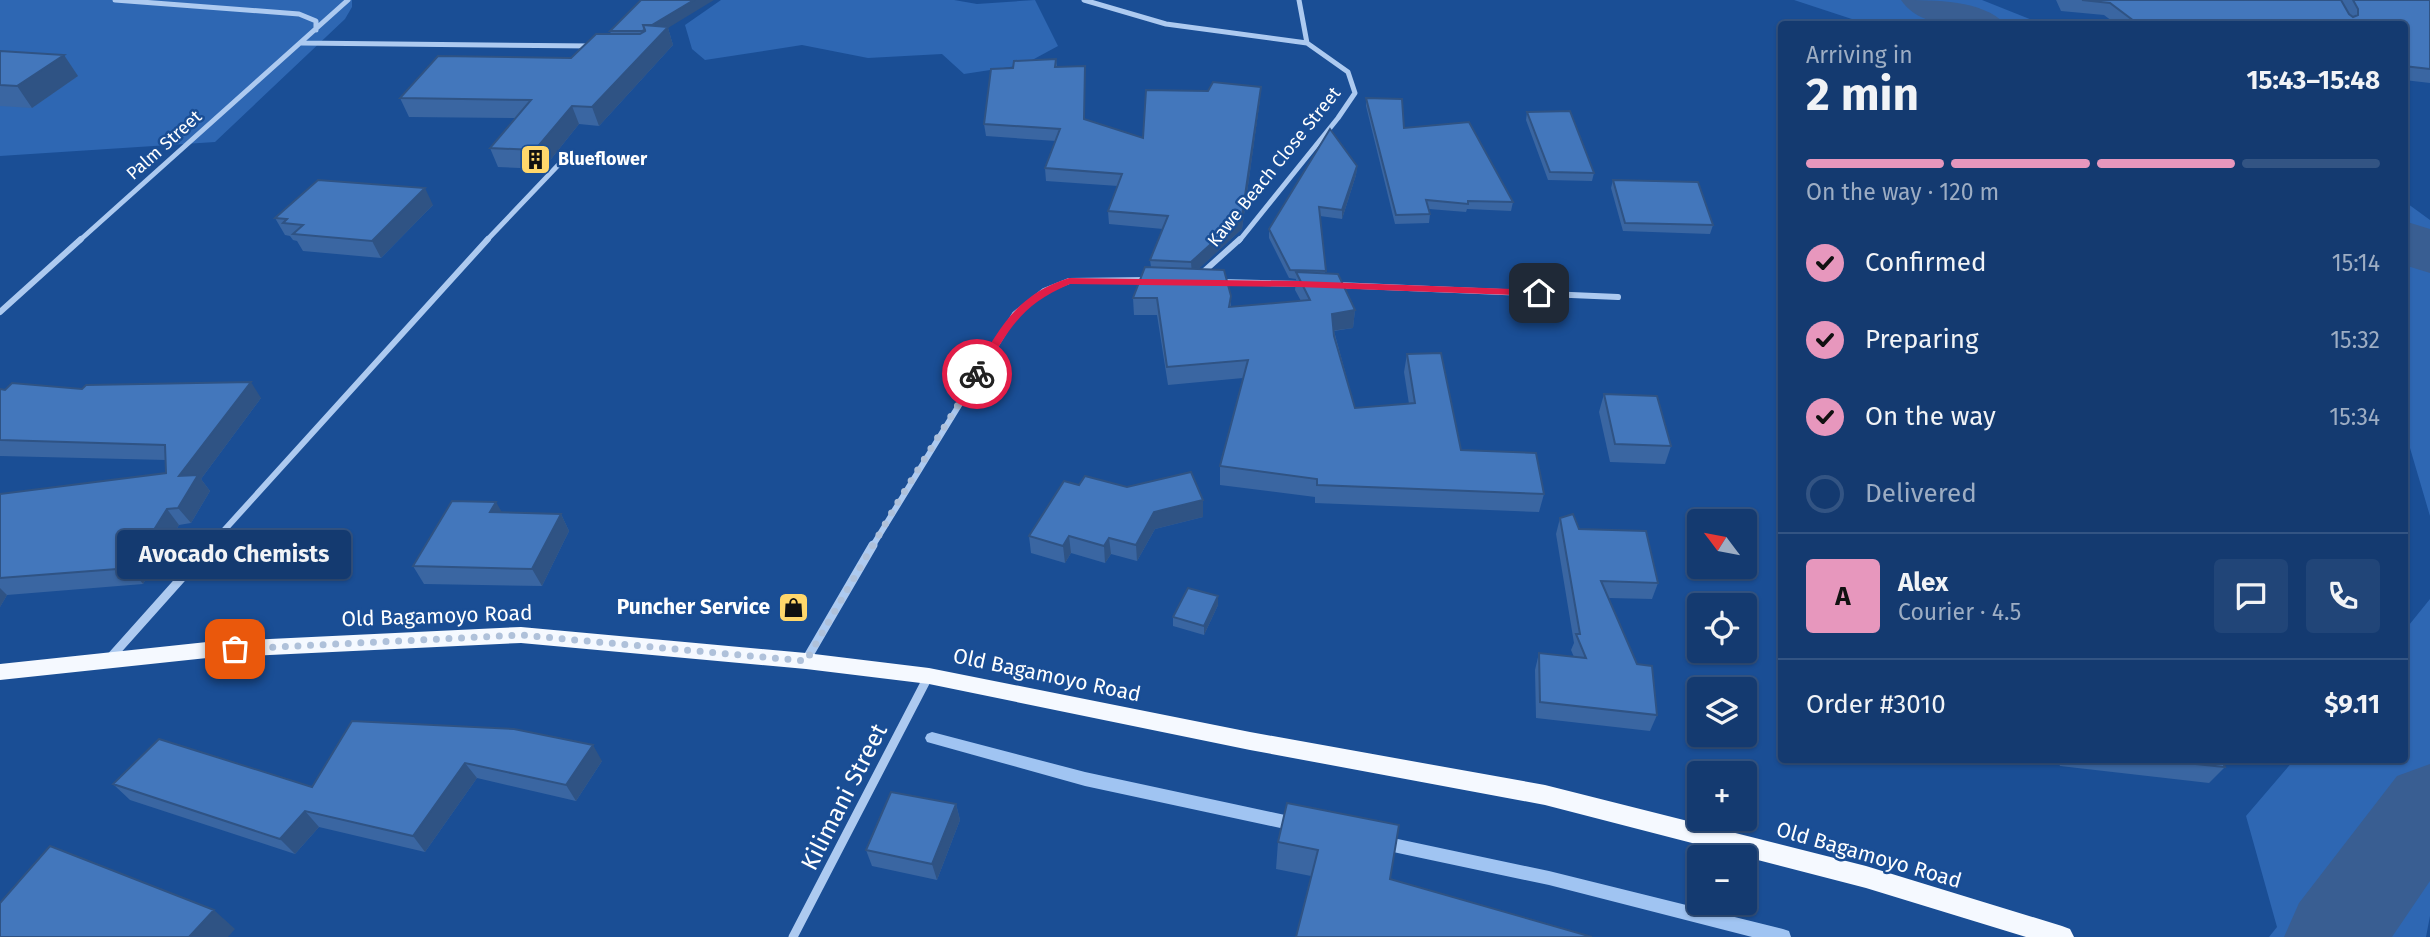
<!DOCTYPE html>
<html lang="en">
<head>
<meta charset="utf-8">
<style>
	:root { --surface:#143a70; --page:#214578; --text:#f1f3f6; --muted:#9dadc3; --line:#335483; --accent:#e797bd }
	body { margin:0; font-family:"Fira Sans",sans-serif; background:var(--page); color:var(--text); height:100vh; display:flex; flex-direction:column; font-size:26px; white-space:nowrap }
	* { box-sizing:border-box; margin:0 }
	p { font-size:23px; color:var(--muted) }
	.icon { flex:none; width:38px; height:38px; fill:none; stroke:currentColor; stroke-width:2; stroke-linecap:round; stroke-linejoin:round }
	.map { position:relative; flex:1; overflow:hidden }
	.panel { position:absolute; left:1778px; top:21px; width:630px; height:742px; display:flex; flex-direction:column; background:var(--surface); border-radius:7px; box-shadow:0 2px 5px #0004,0 0 0 2px var(--line) }
	.panel>* { flex:none }
	.needle { width:46px; rotate:302deg }
	.tools { position:absolute; left:1687px; top:509px; display:grid; gap:14px }
	.tools a { display:grid; place-items:center; width:70px; height:70px; border-radius:7px; background:var(--surface); box-shadow:0 2px 5px #0004,0 0 0 2px var(--line); font-size:35px }
	.pin { position:absolute; display:grid; place-items:center; width:60px; height:60px; color:#fff; margin:-30px; border-radius:14px; box-shadow:0 4px 10px #0006 }
	.courier { position:absolute; display:grid; place-items:center; width:70px; height:70px; margin:-35px; border:5px solid #e11d48; border-radius:50%; background:#fff; color:#222; box-shadow:0 2px 9px #0007 }
	.bubble { position:absolute; height:49px; border-radius:7px; background:var(--surface); box-shadow:0 2px 5px #0004,0 0 0 2px var(--line); font-size:23px; font-weight:700; line-height:49px; text-align:center }
	.headline em { font-style:normal; font-weight:700 }
	.headline div { display:flex; flex-direction:column-reverse }
	.headline { display:flex; align-items:center; justify-content:space-between; height:119px; padding:0 28px }
	h1 { font-size:46px; font-weight:700; line-height:52px }
	.bar { display:grid; grid-template-columns:repeat(4,1fr); gap:10px 7px; align-content:center; height:84px; padding:0 28px }
	.bar i { height:9px; border-radius:5px; background:var(--line) }
	.bar .active { background:var(--accent) }
	.bar p { grid-column:span 4 }
	.line { display:flex; align-items:center; gap:18px; padding:0 28px; border-top:2px solid var(--line) }
	.line div { flex:1 }
	.round { display:grid; place-items:center; flex:none; width:74px; height:74px; border-radius:7px; background:var(--page) }
	ol { padding:0 28px; list-style:none }
	li { display:flex; align-items:center; gap:21px; height:77px }
	li p { margin-inline-start:auto }
	li .icon { padding:7px; border-radius:50%; background:var(--accent); color:#111; stroke-width:4 }
	li:last-child { color:var(--muted) }
	li i { width:38px; height:38px; border:4px solid var(--line); border-radius:50% }
	.map>svg:first-child { display:block }
</style>
</head>
<body>
<div class="map">
<svg width="2430" height="937" viewBox="0 0 2430 937">
	<rect width="100%" height="100%" fill="#1a4e95"/>
	<path fill="#2e67b3" d="M0,0H352V7L345,19L215,142L0,156Z
		M721,0H954L977,4L1035,0L1058,46L1023,65L964,74L942,54L868,58L802,45L705,60L692,49L685,25Z
		M1794,0H1982L2042,24H1867Z
		M2404,201L2430,220V516L2405,431Z
		M2430,599V916L2426,937H2269L2277,927L2246,816L2294,760H2404L2405,630Z"/>
	<g fill="none" stroke-linecap="round" stroke-linejoin="round">
		<path fill="#a0c4f2" fill-rule="evenodd" d="M932,732L1085,772L1299,818L1304,820L1307,825L1304,830L1299,832L1085,786L927,742L925,738L927,734Z
			M1379,835L1549,871L1783,929L1789,931L1791,937H1752L1549,885L1379,849L1373,847L1371,842L1373,837Z"/>
		<path fill="#395e92" fill-rule="evenodd" d="M1901,0C1935,0 1983,0 2005,24C1972,27 1922,31 1901,0Z
			M2404,221L2430,229V273L2404,265Z
			M2430,764V881L2392,937H2284L2299,903L2397,776Z"/>
		<path stroke="#adcaf0" stroke-width="5" d="M115,0L299,14L316,21V30
			M1084,0L1166,24L1307,43
			M301,43L593,46
			M79,241L348,0
			M486,241L564,159
			M1239,241L1338,118L1355,93L1348,72L1307,43L1299,0"/>
		<path stroke="#adcaf0" stroke-width="6" d="M1201,274L1240,239
			M1220,282L1303,284
			M1336,285L1618,297
			M0,312L81,239
			M209,547L488,239
			M872,547L1015,314L1044,291L1069,281L1149,280"/>
		<path stroke="#adcaf0" stroke-width="9" d="M111,657L211,545
			M806,660L873,545
			M793,937L928,677"/>
		<path fill="#f5f9ff" fill-rule="evenodd" d="M521,627L806,653L929,668L1250,732L1545,785L1866,866L2062,926L2070,929L2074,937H2026L1866,888L1545,805L1250,750L929,684L806,669L521,643L207,658L0,680V664L207,642Z"/>
	</g>
	<path fill="#3a66a2" d="M2056,0H2430V83L2404,80V24H2116L2104,15L2061,11Z
		M668,28L673,45L599,126L579,124L543,169L498,167L490,148L515,118L409,117L400,98L571,58L611,34L610,31Z
		M0,51L64,55L78,76L32,108L0,106Z
		M1056,59L1057,67L1085,78V119L1143,138L1260,99L1242,229L1198,269L1231,296V307L1301,301L1295,290L1296,279L1289,278L1269,238V229L1357,166L1356,175L1342,219L1320,216L1325,273L1355,310L1353,328L1334,331L1355,408L1409,404L1404,372L1407,354L1461,450L1544,494L1539,512L1315,503V497L1220,485V466L1243,378L1168,385L1157,315H1134L1133,298L1151,267L1150,260L1163,229L1109,224L1108,211L1118,186L1046,181L1045,168L1056,141L986,136L984,124L1013,68Z
		M1366,98L1404,128L1513,202L1511,211L1467,209L1466,212L1429,209L1430,214L1429,223L1395,224L1366,106Z
		M1527,112L1594,173L1592,181L1548,180L1526,120Z
		M1613,180L1713,225L1710,234L1623,231L1611,188Z
		M433,205L381,258L303,251L297,241L293,240L290,236L285,235L275,218Z
		M0,389H82L261,398L201,479L210,491L191,523L179,525L143,584L7,595L0,607V494L166,473V460L0,456Z
		M1604,394L1671,446L1665,464L1610,462L1599,412Z
		M1079,485L1203,517L1155,529L1137,561L1111,554L1105,563L1071,553L1065,563L1031,553L1029,536Z
		M502,512L561,514L569,531L542,586L424,584L413,566Z
		M1560,518L1579,529L1658,583L1652,599L1609,598L1657,715L1650,731L1536,718L1535,670L1539,653L1574,657L1571,650L1574,643L1556,534Z
		M1218,596V605L1204,635L1173,626V617Z
		M352,721L602,761L576,801L477,778L425,852L319,827L295,854L130,800L113,784L312,787Z
		M2057,760H2222L2225,767L2209,783L2060,766Z
		M956,804L960,820L937,880L872,866L866,850Z
		M1399,825L1311,876L1276,869L1278,842Z"/>
	<path fill="#2f5384" d="M694,0H714L668,28L673,45L599,126L592,107L646,42L642,31Z
		M64,55L78,76L32,108L17,86Z
		M1085,66V131L1084,119Z
		M1261,87L1260,99L1242,229L1192,275L1191,262Z
		M572,106L579,124L543,169L535,150Z
		M1357,166L1356,175L1342,219V210Z
		M425,188L433,205L381,258L372,241Z
		M1355,310L1353,328L1330,331L1332,314Z
		M251,382L261,398L201,479L210,491L191,523L178,508L179,476Z
		M1203,500V517L1155,529L1137,561L1136,545L1154,512Z
		M496,502L506,519L490,512Z
		M167,509L179,525L143,584L130,568Z
		M561,514L569,531L542,586L532,569Z
		M1069,536L1071,553L1065,563L1063,546Z
		M1109,538L1111,554L1105,563L1104,546Z
		M0,588L7,595L0,607Z
		M1218,596V605L1204,635V626Z
		M593,745L602,761L576,801L566,785Z
		M465,763L477,778L425,852L413,836Z
		M956,804L960,820L937,880L932,864Z
		M305,811L319,827L295,854L280,839Z
		M214,910L235,929L228,937H189Z"/>
	<path fill="#4377bc" stroke="#2f5384" stroke-width="2" d="M641,0H694L652,25H643L645,30L642,31H610Z
		M2082,0H2341L2349,14L2353,17L2358,15V9L2353,0H2430V69L2404,66V24H2138L2110,3Z
		M643,25L668,27L592,107L572,106L535,150L490,148L531,100L400,98L438,56L571,58L596,34H640L645,31Z
		M0,51L64,55L17,86L0,85Z
		M1056,59L1055,67L1085,66L1084,119L1143,138L1146,90L1208,91L1213,82L1261,87L1242,216L1191,262L1150,260L1168,216L1108,211L1122,174L1045,168L1060,129L984,124L991,69L1013,68L1014,61Z
		M1366,98L1402,99L1404,128L1469,122L1513,202L1468,201V204L1426,200L1430,214L1396,215Z
		M1570,111L1594,173L1550,172L1527,112Z
		M1330,129L1357,166L1342,210L1319,207L1326,271L1290,270L1269,229Z
		M318,180L425,188L372,241L293,234L303,225L283,223L287,219L275,218Z
		M1613,180L1698,182L1713,225L1625,223Z
		M1145,267L1224,270L1231,296L1229,307L1310,300L1296,272L1338,274L1355,310L1332,314L1334,336L1355,408L1415,403L1407,354L1441,353L1461,450L1536,453L1544,494L1317,485V479L1220,466L1248,360L1167,367L1157,298H1133Z
		M251,382L179,476L198,475L178,508L167,509L130,568L0,578V494L166,473L165,445L0,440V389L5,390L12,383L82,389L86,385Z
		M1604,394L1657,396L1671,446L1615,444Z
		M1191,472L1203,500L1154,512L1136,545L1109,538L1104,546L1069,536L1063,546L1029,536L1064,481L1079,485L1085,476L1127,487Z
		M452,501L496,502L490,512L561,514L532,569L413,566Z
		M1573,514L1579,529L1646,531L1658,583L1601,581L1637,664L1652,666L1657,715L1540,702L1539,653L1586,658L1576,634H1580L1560,518Z
		M1188,588L1218,596L1204,626L1173,617Z
		M352,721L514,729L593,745L566,785L465,763L413,836L305,811L280,839L113,784L159,739L312,787Z
		M2157,760H2222L2225,767Z
		M891,792L956,804L932,864L866,850Z
		M1287,803L1399,825L1390,879L1592,937H1296L1318,850L1278,842Z
		M50,846L214,910L189,937H0V903Z"/>
	<path fill="#e11d48" d="M1069,278L1299,281L1539,290L1544,293L1539,296L1299,287L1070,284C1018,306 1009,331 981,376H973L972,374C1000,329 1015,295 1069,278Z"/>
	<g fill="none" stroke-linecap="round" stroke-linejoin="round">
		<path stroke="#afc1da" stroke-width="7" stroke-dasharray="0 12.6" d="M235,649L521,635L806,661L898,502L977,374"/>
	</g>
	<defs>
		<symbol id="building-square" viewBox="-11 -11 22 22"><rect x="-9" y="-9" width="18" height="18" rx="4" fill="#ffd76b" stroke="#1a4e95"/><path d="M-4-6H4V6H1V3H-1V6H-4ZM-2.5-4.3h1.7v1.8h-1.7ZM.8-4.3h1.7v1.8H.8ZM-2.5-1h1.7V.8h-1.7ZM.8-1h1.7V.8H.8Z" fill="#111"/></symbol>
		<symbol id="shop-square" viewBox="-11 -11 22 22"><rect x="-9" y="-9" width="18" height="18" rx="4" fill="#ffd76b" stroke="#1a4e95"/><path d="M-5-2.5h2.3a2.7 3.5 0 0 1 5.4 0H5L5.5 6h-11ZM-1.5-2.5h3a1.5 2.3 0 0 0-3 0Z" fill="#111"/></symbol>
	</defs>
	<g fill-rule="evenodd">
		<use href="#building-square" x="518" y="142" width="35" height="35"/>
		<use href="#shop-square" x="776" y="590" width="35" height="35"/>
	</g>
	<g text-anchor="middle" stroke-width="5" stroke-linejoin="round" paint-order="stroke">
		<g font-size="18" fill="#fff" stroke="#1a4e95">
			<text transform="translate(164 145) rotate(-42)" y="6">Palm Street</text>
			<text transform="translate(1274 167) rotate(-51)" y="6">Kawe Beach Close Street</text>
		</g>
		<g font-size="18" font-weight="bold" fill="#fff" stroke="#1a4e95" text-anchor="start">
			<text x="558" y="165">Blueflower</text>
		</g>
		<g font-size="21" font-weight="bold" fill="#fff" stroke="#1a4e95" text-anchor="end">
			<text x="770" y="614">Puncher Service</text>
		</g>
		<g font-size="21" fill="#fff" stroke="#1a4e95">
			<text transform="translate(437 616) rotate(-2)" y="7">Old Bagamoyo Road</text>
			<text transform="translate(1047 675) rotate(12)" y="7">Old Bagamoyo Road</text>
			<text transform="translate(1869 855) rotate(16)" y="7">Old Bagamoyo Road</text>
		</g>
		<g font-size="24" fill="#fff" stroke="#1a4e95">
			<text transform="translate(844 797) rotate(-63)" y="8">Kilimani Street</text>
		</g>
	</g>
</svg>
<div class="tools">
<a><svg class="needle" viewBox="-14 -14 28 28"><path d="M0-13l5 13h-10z" fill="#e53935"/><path d="M0 13l5-13h-10z" fill="#9dadc3"/></svg></a>
<a><svg class="icon" aria-label="locate" viewBox="0 0 24 24"><circle cx="12" cy="12" r="6"/><path d="M12 2v4M12 18v4M2 12h4M18 12h4"/></svg></a>
<a><svg class="icon" aria-label="layers" viewBox="0 0 24 24"><path d="M12 4l9 5-9 5-9-5zM3 14l9 5 9-5"/></svg></a>
<a>+</a>
<a>−</a>
</div>
<div class="pin" style="left:235px;top:649px;background:#ea580c"><svg class="icon" aria-label="bag" viewBox="0 0 24 24"><path d="M5 8h14l-1 12H6zM9 8a3 3 0 0 1 6 0"/></svg></div>
<div class="pin" style="left:1539px;top:293px;background:#1f2937"><svg class="icon" aria-label="home" viewBox="0 0 24 24"><path d="M3 11l9-7 9 7M6 9v11h12V9"/></svg></div>
<div class="courier" style="left:977px;top:374px"><svg class="icon" aria-label="bike" viewBox="0 0 24 24"><circle cx="6" cy="16" r="4"/><circle cx="18" cy="16" r="4"/><path d="M6 16l4-8h5l3 8M10 8l3 8H6M13 5h3"/></svg></div>
<div class="bubble" style="left:117px;top:530px;width:234px">Avocado Chemists</div>
<section class="panel">
<div class="headline"><div><h1>2 min</h1><p>Arriving in</p></div><em>15:43–15:48</em></div>
<div class="bar"><i class="active"></i><i class="active"></i><i class="active"></i><i></i><p>On the way · 120 m</p></div>
<ol>
<li><svg class="icon" aria-label="check" viewBox="0 0 24 24"><path d="M5 12l5 5 9-10"/></svg>Confirmed<p>15:14</p></li>
<li><svg class="icon" aria-label="check" viewBox="0 0 24 24"><path d="M5 12l5 5 9-10"/></svg>Preparing<p>15:32</p></li>
<li><svg class="icon" aria-label="check" viewBox="0 0 24 24"><path d="M5 12l5 5 9-10"/></svg>On the way<p>15:34</p></li>
<li><i></i>Delivered</li>
</ol>
<div class="line" style="height:126px"><b class="round" style="background:var(--accent);color:#111">A</b><div><b>Alex</b><p>Courier · 4.5</p></div><a class="round"><svg class="icon" aria-label="chat" viewBox="0 0 24 24"><path d="M4 5h16v11H9l-5 4z"/></svg></a><a class="round"><svg class="icon" aria-label="phone" viewBox="0 0 24 24"><path d="M5 4h4l2 5-3 2q2 4 5 5l2-3 5 2v4C11 20 4 13 5 4z"/></svg></a></div>
<div class="line" style="height:91px"><div>Order #3010</div><b>$9.11</b></div>
</section>
</div>
</body>
</html>
